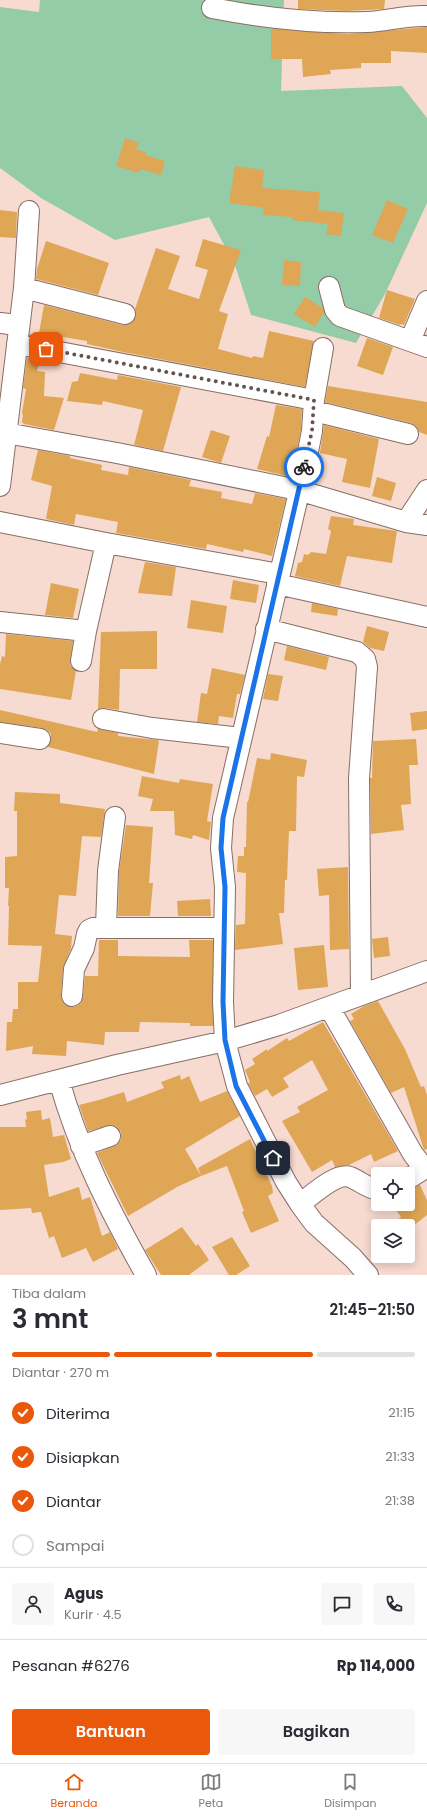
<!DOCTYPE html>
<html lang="id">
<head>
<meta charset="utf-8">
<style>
	:root { --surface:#fff; --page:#f7f7f7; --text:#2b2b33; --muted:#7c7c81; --line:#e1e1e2; --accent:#ea580c }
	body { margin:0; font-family:Poppins,sans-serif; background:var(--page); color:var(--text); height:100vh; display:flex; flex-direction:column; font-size:15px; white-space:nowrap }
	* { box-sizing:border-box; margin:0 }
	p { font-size:13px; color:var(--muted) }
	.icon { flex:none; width:22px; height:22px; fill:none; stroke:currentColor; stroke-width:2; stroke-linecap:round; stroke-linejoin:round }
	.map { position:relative; height:1275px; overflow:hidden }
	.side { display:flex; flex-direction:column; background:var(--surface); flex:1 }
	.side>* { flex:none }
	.controls { position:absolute; left:371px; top:1167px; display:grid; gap:8px }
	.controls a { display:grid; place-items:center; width:44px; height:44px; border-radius:4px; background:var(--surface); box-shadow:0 2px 10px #0003; font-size:20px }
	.pin { position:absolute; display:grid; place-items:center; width:34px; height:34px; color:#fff; margin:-17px; border-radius:8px; box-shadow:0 2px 6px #0006 }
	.courier { position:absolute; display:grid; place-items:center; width:40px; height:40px; margin:-20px; border:3px solid #1a73e8; border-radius:50%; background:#fff; color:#222; box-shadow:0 1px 5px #0007 }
	.head em { font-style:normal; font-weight:600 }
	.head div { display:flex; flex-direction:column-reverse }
	.head { display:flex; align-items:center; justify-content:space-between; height:68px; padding:0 12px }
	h1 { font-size:26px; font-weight:600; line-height:30px }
	.bar { display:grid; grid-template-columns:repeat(4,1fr); gap:6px 4px; align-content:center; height:48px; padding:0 12px }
	.bar i { height:5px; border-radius:3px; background:var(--line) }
	.bar .on { background:var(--accent) }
	.bar p { grid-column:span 4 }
	.line { display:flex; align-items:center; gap:10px; padding:0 12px; border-top:1px solid var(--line) }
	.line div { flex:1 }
	.round { display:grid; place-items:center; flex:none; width:42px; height:42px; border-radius:4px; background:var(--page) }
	ol { padding:0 12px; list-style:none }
	li { display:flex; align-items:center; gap:12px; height:44px }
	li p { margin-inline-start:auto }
	li .icon { padding:4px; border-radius:50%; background:var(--accent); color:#fff; stroke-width:4 }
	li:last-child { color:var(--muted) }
	li i { width:22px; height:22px; border:2px solid var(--line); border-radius:50% }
	.button { display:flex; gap:8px; margin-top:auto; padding:8px 12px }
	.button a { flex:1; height:46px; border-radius:4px; background:var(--accent); color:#fff; font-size:16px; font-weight:600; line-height:46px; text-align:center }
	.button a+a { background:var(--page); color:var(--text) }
	.dock { display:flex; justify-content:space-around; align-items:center; height:56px; border-top:1px solid var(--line); background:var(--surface); font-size:11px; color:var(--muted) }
	.dock a { display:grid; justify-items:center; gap:2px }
	.dock .on { color:var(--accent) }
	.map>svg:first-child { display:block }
</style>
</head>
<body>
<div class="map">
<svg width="427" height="1275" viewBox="0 0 427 1275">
	<rect width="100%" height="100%" fill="#f7dad0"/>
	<path fill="#95cca8" d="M40,0H284L281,91L402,86L427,118V203L385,294L356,343L251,315L235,265L209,217L115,240L41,198L0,168V7L39,12Z"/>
	<path fill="#dfa655" d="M298,0H385L384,9L347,11L298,9Z
		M427,27V53L391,51V63H361V68L330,70L331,74L303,77L302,59H271V29L348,34Z
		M125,138L139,143L136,149L146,152L145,155L165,161L161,175L140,169L139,173L116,166Z
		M235,166L264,170L262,188L320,192L318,210L344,213L341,236L326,234L328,224L292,220L293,217L263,215L264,208L229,203Z
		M387,200L408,209L393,243L372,235Z
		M0,210L17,212L16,238L0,237Z
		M203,239L241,250L219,311L228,314L218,349L252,358L253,356L263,358L269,331L314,341L305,387L123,352L87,344V341L39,333L44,305L122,325H128L133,322L136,316L135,309L156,248L180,256L168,289L199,299L208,270L195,266Z
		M46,241L109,263L98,295L36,279L37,269Z
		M284,260L301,262L300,286L282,285Z
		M387,290L415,299L404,325L401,324L400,325L379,318Z
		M305,297L323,308L324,312L315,327L294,314Z
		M367,338L393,347L383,375L357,366Z
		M27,358L40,360L37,371L45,372L44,396L64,398L54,430L24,424L22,422L23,415L22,413L26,389L23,388Z
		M80,373L117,380L118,375L181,387L163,451L134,445L143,410L103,401L102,405L67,401L72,382L78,381Z
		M328,386L427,402V435L419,432L416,426L411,423L325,402Z
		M276,405L302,409L301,430L291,477L257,469L267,436L269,437Z
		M324,425L379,439L370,488L342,482L347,459L320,453Z
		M211,430L230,436L221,463L202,457Z
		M38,450L70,456V458L102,465L101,470L128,475L129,467L191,480L189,486L222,492L221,498L252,504L255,493L286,499L272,556L244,549L243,552L207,544L206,549L116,533L118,522L76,514L74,525L46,519L52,486L31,480Z
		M377,477L396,483L391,501L372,496Z
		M331,516L354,519L353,525L397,531L392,563L347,556L340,586L295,576L298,563L302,562L304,554L308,555L311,552L326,554L331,531L328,529Z
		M145,562L176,567L172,596L138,593Z
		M233,580L259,585L256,603L230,599Z
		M51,583L79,589L73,618L45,615Z
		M191,600L227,606L223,633L187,628Z
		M312,603L338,609L337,616L311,612Z
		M367,626L389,632L384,651L370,648L363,642Z
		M157,631V669H120L119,710L105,708L98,709L101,632Z
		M6,634L73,641L70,665L76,671L71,700L0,689V664L2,656L5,657Z
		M287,646L329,657L326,670L284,660Z
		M212,668L245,675L240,694H237L233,718L219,716L218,724L197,722L201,693L207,694Z
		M268,674L283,676L278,701L263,699Z
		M0,710L97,732L98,729L118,733V736L157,740L159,741L154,774L48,747L51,740V734L47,730L42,728L0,722Z
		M427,711V729L412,731L410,713Z
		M416,739L418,765H409L411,804L401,805L404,830L371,834L370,778H372L373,741Z
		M271,753L307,760L304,777L297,776L296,831H289L287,880H285L284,913H279L283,944L235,950L236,925L245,924L246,873L237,872L238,856H244V847H246L247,802H248L257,758L270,760Z
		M142,776L179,783L180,779L213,784L207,821L211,822L209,840L193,835L192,839L175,835L174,811H150L153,799L138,796Z
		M15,792L60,794V803L105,809L101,837L82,836L76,896L59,895L55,934L72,936L71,948L63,968L61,995L62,1001L65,1005L71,1007L77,1006L81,1003L83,997L85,976H98L99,940H118V956L190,957L189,940H213V1026H190V1023L140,1022L139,1032H105L104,1045L67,1041L66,1056L32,1054L33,1046L6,1051L7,1022H12L13,1009H18V982H38L42,946L8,945L9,906H8L9,888H5V857L17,856V811H14Z
		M126,825L153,827L149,883H153L150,916H118L119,872Z
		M348,867L349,949L330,950L329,895L319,896L317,869Z
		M210,899L211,916H178L177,901Z
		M388,937L390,956L374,958L372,939Z
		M324,945L328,987L298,990L294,948Z
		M378,1001L405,1049L421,1087L424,1086L427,1095V1149L424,1150L404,1087L391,1093L350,1021L354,1019L351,1014L364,1006Z
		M323,1022L398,1151L374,1162L371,1154L349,1165L335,1167L332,1160L312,1172L282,1121L300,1112L297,1107L328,1090L312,1060L283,1078L289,1087L272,1097L267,1089L255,1096L248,1083L250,1082L245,1070L255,1064L252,1059L267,1049V1051L287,1038L289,1041Z
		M180,1075L181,1080L189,1076L200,1102L227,1091L240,1116L185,1149L201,1176L177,1187L128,1216L97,1153L118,1144L121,1139V1132L117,1127L112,1125L88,1131L79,1105L99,1100L124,1092L127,1102L164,1088L161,1082Z
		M41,1110L42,1120L50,1118L53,1137L64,1135L71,1159L63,1162L44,1165L49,1197L79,1187L82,1200L90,1197L102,1236L110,1232L118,1249L93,1262L86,1248L62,1258L54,1236L49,1238L41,1212L32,1213L31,1208L0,1210V1127H26L25,1119L27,1120L26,1112Z
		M250,1139L272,1186L273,1193L268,1196L279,1221L251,1233L242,1212L244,1211L227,1166L201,1176L198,1168Z
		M420,1185L427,1200V1215L413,1226H390L401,1217L391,1204H408V1190Z
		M182,1227L196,1246L198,1244L209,1260L189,1275H161L145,1250Z
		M232,1237L250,1266L236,1275H229L212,1247Z"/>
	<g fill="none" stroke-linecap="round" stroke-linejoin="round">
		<defs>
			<path id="minor" d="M212,8C263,18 315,24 367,22C387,21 406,15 427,16
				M329,287L335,310L340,316L410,341
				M24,288L125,314
				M427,301L410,341L427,347
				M0,323L18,325
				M17,344L314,400
				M323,348L314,400L312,431L306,462L223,818L221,848L225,887L223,1002L225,1041L237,1086L286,1182L300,1204L314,1223L353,1258L368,1275
				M314,411L408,434
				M6,433L117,453L298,490L406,522L427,525
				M0,486L24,288L29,211
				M0,522L106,543L279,574
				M406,522L427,490
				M277,584L427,617
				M0,622L86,631
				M266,629L357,652L365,659L367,667L359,778L361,995
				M81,661L86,631L106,543
				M103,719L152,728L241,738
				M0,733L40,739
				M106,927L108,871L115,817
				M72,996L74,969L84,948L87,934L89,930L93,928H224
				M329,1007L413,1154L420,1163L427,1167
				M59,1080C78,1149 111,1213 146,1275
				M0,1095L117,1065L225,1041L279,1025L427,971
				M81,1146L110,1136
				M408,1179L427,1167
				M300,1204C311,1196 336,1172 350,1177C360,1181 367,1188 378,1190"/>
		</defs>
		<use href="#minor" stroke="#876e65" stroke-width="22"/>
		<use href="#minor" stroke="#fff" stroke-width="20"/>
	</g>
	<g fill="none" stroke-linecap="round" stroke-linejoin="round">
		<path stroke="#64544e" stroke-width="4" stroke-dasharray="0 7.2" d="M46,349L314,400L312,431L304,467"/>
		<path stroke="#1a73e8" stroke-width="5" d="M273,1158L236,1086L225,1040L223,1002L225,887L221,848L223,818L304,467"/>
	</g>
</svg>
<div class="controls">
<a><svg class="icon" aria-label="locate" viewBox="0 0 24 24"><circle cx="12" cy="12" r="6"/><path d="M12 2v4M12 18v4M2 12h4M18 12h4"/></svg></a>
<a><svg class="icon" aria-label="layers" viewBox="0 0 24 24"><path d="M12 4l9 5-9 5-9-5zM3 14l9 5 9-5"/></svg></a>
</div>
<div class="pin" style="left:46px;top:349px;background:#ea580c"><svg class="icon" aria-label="bag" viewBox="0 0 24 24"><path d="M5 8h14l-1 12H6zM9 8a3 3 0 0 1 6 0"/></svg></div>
<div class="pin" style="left:273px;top:1158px;background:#1f2937"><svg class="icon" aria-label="home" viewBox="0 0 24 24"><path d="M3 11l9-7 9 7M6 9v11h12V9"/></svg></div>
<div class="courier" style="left:304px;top:467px"><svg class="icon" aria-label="bike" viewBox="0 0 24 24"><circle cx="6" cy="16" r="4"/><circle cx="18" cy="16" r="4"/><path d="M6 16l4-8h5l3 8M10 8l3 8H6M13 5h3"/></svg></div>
</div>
<section class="side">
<div class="head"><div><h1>3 mnt</h1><p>Tiba dalam</p></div><em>21:45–21:50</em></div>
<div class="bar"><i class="on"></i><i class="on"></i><i class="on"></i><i></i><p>Diantar · 270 m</p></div>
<ol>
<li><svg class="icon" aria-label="check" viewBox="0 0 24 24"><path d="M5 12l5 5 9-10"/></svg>Diterima<p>21:15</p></li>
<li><svg class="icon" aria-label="check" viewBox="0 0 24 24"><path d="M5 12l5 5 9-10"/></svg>Disiapkan<p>21:33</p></li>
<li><svg class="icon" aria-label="check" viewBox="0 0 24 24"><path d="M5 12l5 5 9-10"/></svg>Diantar<p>21:38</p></li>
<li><i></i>Sampai</li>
</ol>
<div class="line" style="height:72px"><a class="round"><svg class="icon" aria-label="person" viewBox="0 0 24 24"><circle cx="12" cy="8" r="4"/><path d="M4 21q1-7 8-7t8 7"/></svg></a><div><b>Agus</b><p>Kurir · 4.5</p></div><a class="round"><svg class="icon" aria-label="chat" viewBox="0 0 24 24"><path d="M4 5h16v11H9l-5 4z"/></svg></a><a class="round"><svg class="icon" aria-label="phone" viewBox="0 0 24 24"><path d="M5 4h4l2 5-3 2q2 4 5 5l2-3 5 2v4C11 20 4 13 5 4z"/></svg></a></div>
<div class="line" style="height:52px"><div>Pesanan #6276</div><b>Rp 114,000</b></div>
<div class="button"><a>Bantuan</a><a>Bagikan</a></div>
</section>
<nav class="dock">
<a class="on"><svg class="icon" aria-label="home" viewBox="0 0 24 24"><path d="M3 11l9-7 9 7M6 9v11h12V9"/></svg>Beranda</a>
<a><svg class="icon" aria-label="map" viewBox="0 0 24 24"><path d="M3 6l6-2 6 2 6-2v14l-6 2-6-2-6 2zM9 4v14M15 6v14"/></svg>Peta</a>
<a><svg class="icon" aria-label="saved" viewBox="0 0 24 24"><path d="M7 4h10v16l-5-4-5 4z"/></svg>Disimpan</a>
</nav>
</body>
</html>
